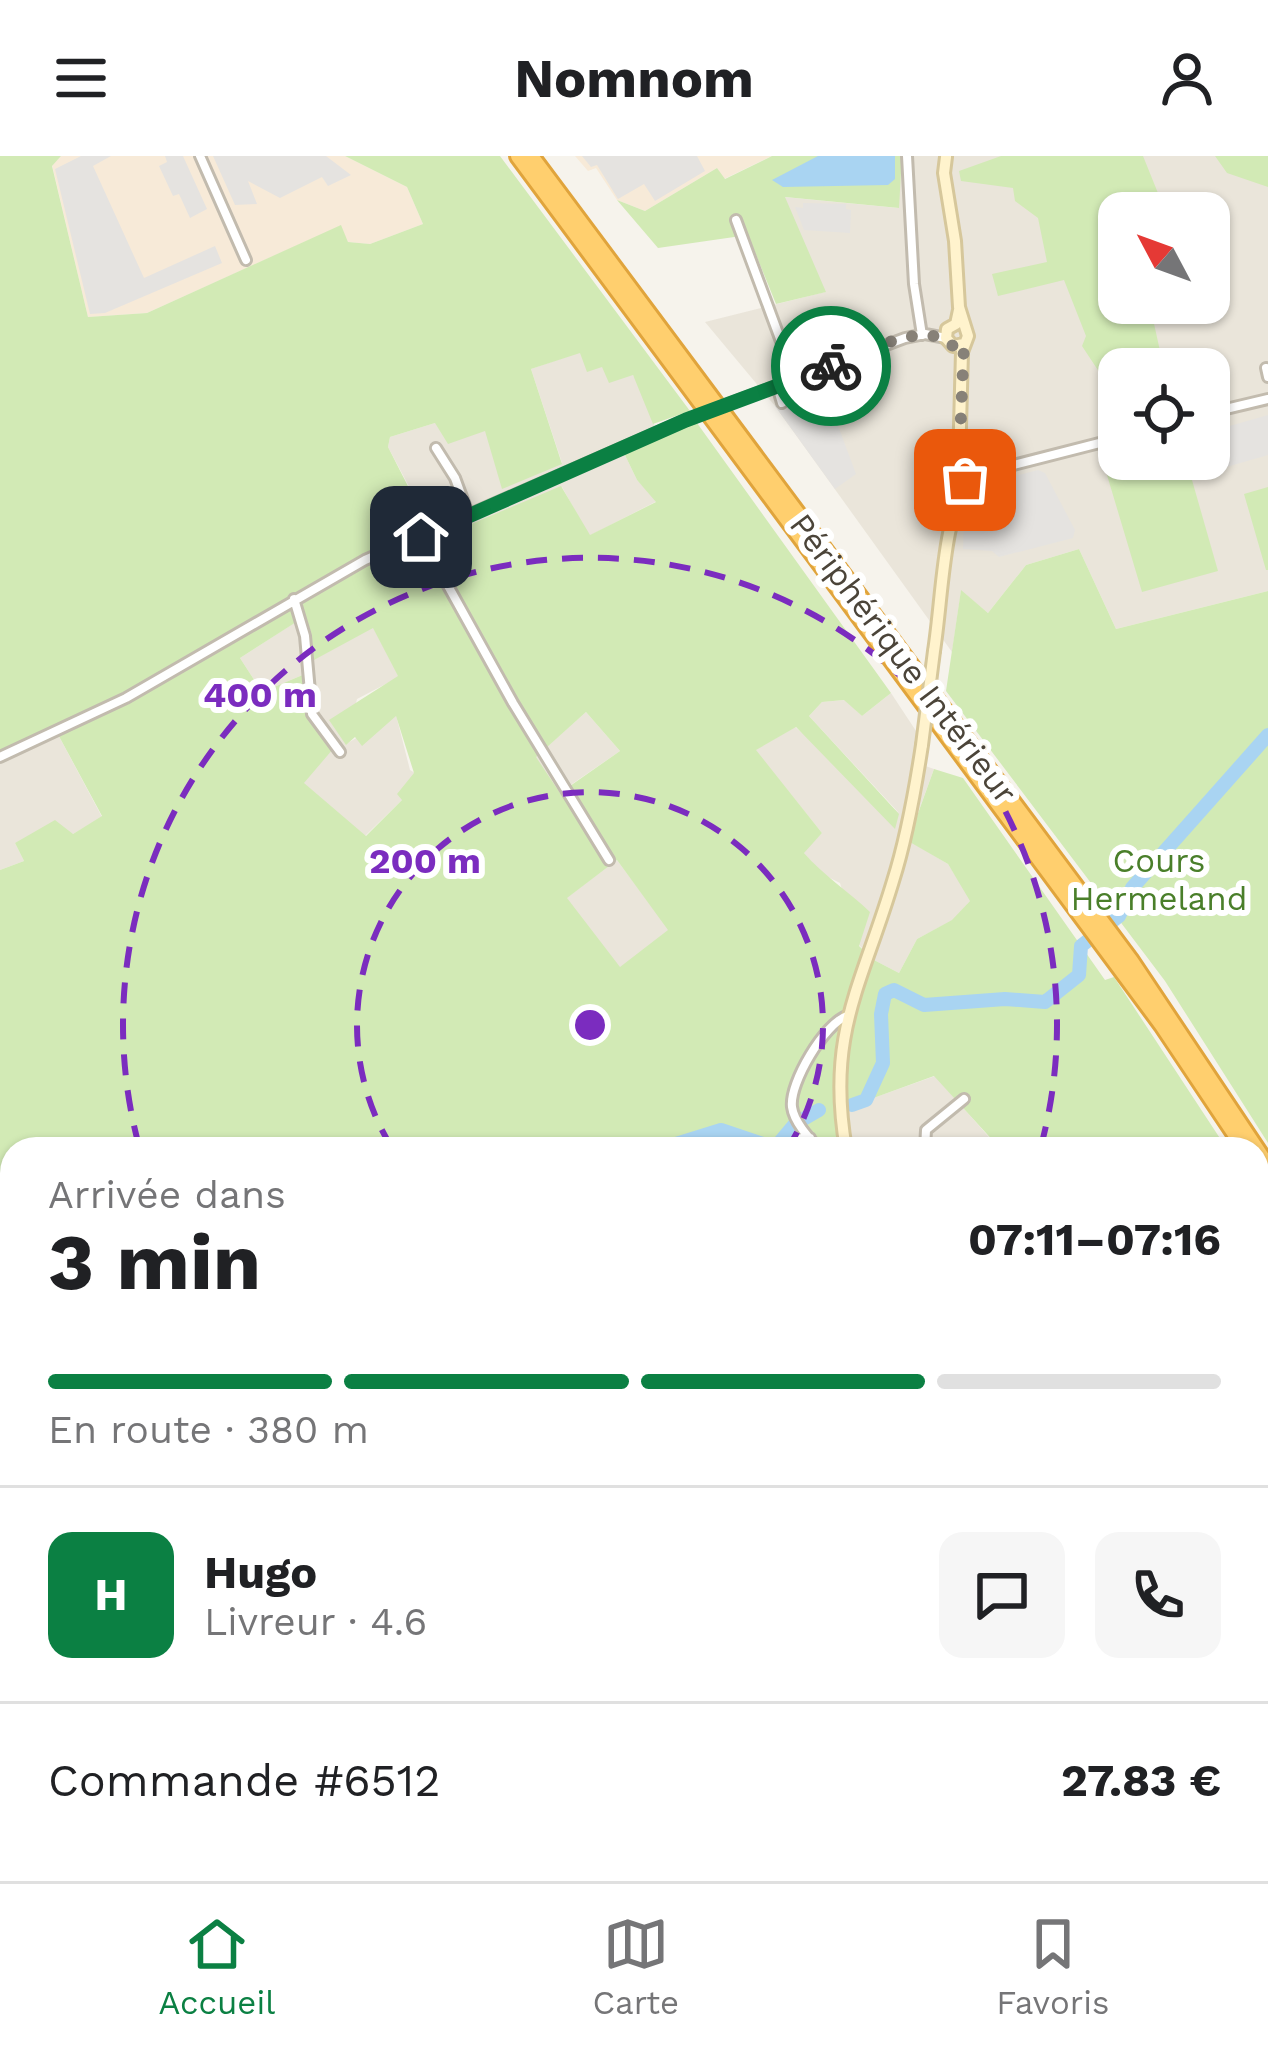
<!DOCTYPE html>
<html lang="fr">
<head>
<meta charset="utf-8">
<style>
	:root { --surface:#fff; --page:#f6f6f6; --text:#202124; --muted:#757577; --line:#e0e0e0; --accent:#0b8043 }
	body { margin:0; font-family:"Work Sans",sans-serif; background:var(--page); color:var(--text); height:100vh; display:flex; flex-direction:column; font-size:45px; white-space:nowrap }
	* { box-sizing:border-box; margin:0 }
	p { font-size:39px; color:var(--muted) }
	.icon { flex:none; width:66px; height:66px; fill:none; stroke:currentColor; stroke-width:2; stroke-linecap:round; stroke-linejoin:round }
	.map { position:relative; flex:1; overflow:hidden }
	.details { position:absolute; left:0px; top:981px; width:1269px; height:744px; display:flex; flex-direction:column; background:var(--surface); border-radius:36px 36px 0 0; box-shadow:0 3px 9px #0004 }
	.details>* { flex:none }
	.needle { width:78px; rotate:311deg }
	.fabs { position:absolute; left:1098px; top:36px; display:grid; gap:24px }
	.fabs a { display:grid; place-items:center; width:132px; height:132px; border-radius:24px; background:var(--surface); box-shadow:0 3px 9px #0004; font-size:60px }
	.pin { position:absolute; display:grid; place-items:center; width:102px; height:102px; color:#fff; margin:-51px; border-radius:24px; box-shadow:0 6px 18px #0006 }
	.courier { position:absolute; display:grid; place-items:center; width:120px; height:120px; margin:-60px; border:9px solid #0b8043; border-radius:50%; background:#fff; color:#222; box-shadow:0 3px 15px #0007 }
	.headline em { font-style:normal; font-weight:700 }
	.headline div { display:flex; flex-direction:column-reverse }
	.headline { display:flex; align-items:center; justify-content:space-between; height:204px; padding:0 48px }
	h1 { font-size:78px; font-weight:700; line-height:90px }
	.bar { display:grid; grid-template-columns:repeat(4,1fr); gap:18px 12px; align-content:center; height:144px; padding:0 48px }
	.bar i { height:15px; border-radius:9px; background:var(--line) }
	.bar .active { background:var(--accent) }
	.bar p { grid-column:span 4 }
	.line { display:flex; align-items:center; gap:30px; padding:0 48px; border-top:3px solid var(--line) }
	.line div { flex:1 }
	.round { display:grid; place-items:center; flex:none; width:126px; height:126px; border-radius:24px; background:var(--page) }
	header { display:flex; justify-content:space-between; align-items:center; height:156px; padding:0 48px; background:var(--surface); font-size:54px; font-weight:700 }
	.tabs { display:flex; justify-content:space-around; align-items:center; height:168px; border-top:3px solid var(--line); background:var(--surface); font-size:33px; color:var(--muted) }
	.tabs a { display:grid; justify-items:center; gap:6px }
	.tabs .active { color:var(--accent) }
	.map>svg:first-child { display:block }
</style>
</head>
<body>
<header><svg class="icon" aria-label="menu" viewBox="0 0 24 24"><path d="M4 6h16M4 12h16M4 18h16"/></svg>Nomnom<svg class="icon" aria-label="person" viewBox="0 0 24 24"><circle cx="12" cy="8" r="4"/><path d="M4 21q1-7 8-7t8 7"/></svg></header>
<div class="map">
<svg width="1268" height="1725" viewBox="0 0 1268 1725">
	<rect width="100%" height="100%" fill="#f6f3ec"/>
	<path fill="#eae5da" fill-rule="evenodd" d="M902,0H1268V435L1116,473L1079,393L1026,409L988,457L961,435L952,496L775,250L705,166L825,136L784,41L898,52ZM1119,57H1209V147H1119ZM1119,213H1209V303H1119Z
		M580,196L602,211L632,218L641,231L659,282L623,295L637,324L657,345L589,380L562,331L443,381L419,335L413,338L388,291L390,281L435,267L485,275L562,307L531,213Z
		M305,460L311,476L315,503L373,471L399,521L357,543L346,588L396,559L410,614L415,617L402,644L365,680L303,627L312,567L308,560L305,518L262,536L240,502Z
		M891,537L918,578L914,606L934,613L908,684L948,708L971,744L953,764L917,783L899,817L874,804L859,789L840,727L822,718L803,696L822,677L755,594L795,571L899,657L809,560L822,546L845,544L862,560Z
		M586,556L620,595L559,637L535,601Z
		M54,571L102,661L73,678L15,687L24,705L0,714V595Z
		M617,704L669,774L620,812L566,742Z
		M935,920L996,989L991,993H841L834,956Z
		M1257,1575L1268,1592V1725H899L892,1713H1257Z"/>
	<path fill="#f7ead8" d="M61,0H345L407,31L423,68L370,88L348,86L340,70L147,157L88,161L52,9Z
		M575,0H772L724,23L717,12L645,55L617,44L596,12L588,15Z"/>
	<path fill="#e6e2dd" d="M0,1580H12V1713H99L102,1725H0Z"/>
	<path fill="#d2eab5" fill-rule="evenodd" d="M0,0H61L52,10L88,161L147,157L341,69L348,86L370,88L423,68L407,31L345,0H500L690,255L653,268L633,219L609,227L602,211L587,216L580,197L531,213L562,308L502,333L485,275L448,288L435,267L390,281L388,291L412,338L419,334L443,380L561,330L590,379L656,346L637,324L623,295L697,267L891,537L862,560L844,544L822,546L809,560L899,658L895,673L796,571L756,594L822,677L804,697C823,719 848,735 870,756L859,790L874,804L899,817L917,783L952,764L970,745L948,708L908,685L934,613L963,622L1105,824L1114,821L1227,993H991L996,988L934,920L835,956L841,993H12V1256L0,1244V714L24,705L15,687L55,664L73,678L102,660L54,571L0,595ZM304,461L311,476L314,504L373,472L398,520L329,564L346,589L355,581L362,590L396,560L414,617L397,638L402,644L366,680L304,627L333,593L308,560L305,518L262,536L240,502ZM586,556L620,595L560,637L536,601ZM617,704L668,774L620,811L567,742Z
		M772,0H902L899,52L785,41L826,136L776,148L748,79L658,92L617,44L645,55L717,12L725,23Z
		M1001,0H1143L1162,47L1119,57V61L1100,68L1119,114V147H1145L1151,154L1164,213H1119V246L1082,190L1086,180L1064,124L998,140L992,118L1047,106L1038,62L1015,45L1013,32L961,25L959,15Z
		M1215,0H1268V31L1227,17Z
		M1166,303H1186L1218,415L1142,436L1107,319Z
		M1268,331V414H1266L1244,338Z
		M1079,393L1116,473L1268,435V987L1165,825L946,535L961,434L988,457L1026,409Z
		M1257,1044L1268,1064V1477L1257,1486Z
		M0,1319L12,1360V1580H0Z
		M143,1713H476L435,1725H146Z
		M604,1713H892L899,1725H609Z"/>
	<path fill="#e5e3e0" d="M81,0H111L93,10L144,122L215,90L222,107L105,157L90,158L55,13Z
		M165,0H183L207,53L190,62L179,38L173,40L159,10L167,6Z
		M213,0H326L351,19L328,30L322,21L280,42L248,25L257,48L235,49Z
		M582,0H697L705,15L655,45L644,28L618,43L597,9L591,11Z
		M803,47L846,48V53L851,54L850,77L804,74L795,51L803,52Z
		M824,232L856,318L835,333L775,250Z
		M1268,259V299L1216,314L1204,311L1202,303H1209V276Z
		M1038,314L1045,317L1075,374L1073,382L999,401L992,395L963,393L965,341L974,331Z"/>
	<path fill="#a9d4f2" d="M818,0H895V23L888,29L783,31L772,24Z"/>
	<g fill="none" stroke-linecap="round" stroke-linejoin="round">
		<path stroke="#a9d4f2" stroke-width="3" d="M0,1361L10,1355"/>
		<path stroke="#a9d4f2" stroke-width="14" d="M852,949L866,944L883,907L881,858L885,838L894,834L924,849L1005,843L1045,846L1079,819L1081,790L1119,760L1132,732L1268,579
			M800,965L819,954
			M660,993L721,974L775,992L795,968"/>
		<defs>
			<path id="street" d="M200,0L246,104
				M907,0L914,128L922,179
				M736,64L795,223
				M1266,212L1268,221
				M777,230L782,247
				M739,244L905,182L925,178L946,182
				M1209,257L1268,243
				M436,292L455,322L469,360
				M971,315L986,316L1119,282
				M421,381L513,547L609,704
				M294,443L305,480L312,558L340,596
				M0,601L126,542L365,404L686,264
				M787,993L801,982H810
				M819,993C809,982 794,966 792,951C789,927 825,867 847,860
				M925,993L926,974L964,943
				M0,1566L12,1559
				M1181,1713L1187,1725
				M908,1725L909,1713
				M992,1725L1002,1714
				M1212,1725L1235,1717"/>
			<path id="secondary" d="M946,1L944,17L955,85L959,151L968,180L962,196L959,307L954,314L962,324
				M959,154L956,168L947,173L946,182L953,190L964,188
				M934,495C943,437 942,363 971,315L967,308L959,307
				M846,993C826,878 862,829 893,725C907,681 915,635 922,589
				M0,1256L12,1286
				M1257,1497L1268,1486
				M1257,1593L1268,1608
				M134,1713L137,1725"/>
			<path id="highway" d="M518,0L1162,869L1245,993
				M531,0L1131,805L1268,1010
				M1257,1013L1268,1032"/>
		</defs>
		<use href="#street" stroke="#c2bbae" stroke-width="14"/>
		<use href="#secondary" stroke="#d6c79b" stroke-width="16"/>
		<use href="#highway" stroke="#e0a43c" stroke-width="20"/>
		<use href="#street" stroke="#fff" stroke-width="8"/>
		<use href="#secondary" stroke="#fff3cd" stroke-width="10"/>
		<use href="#highway" stroke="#ffcf6e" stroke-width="14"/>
		<defs>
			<path id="street-bridge" d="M686,264L739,244"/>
			<path id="secondary-bridge" d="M922,589L934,495"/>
		</defs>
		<use href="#street-bridge" stroke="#c2bbae" stroke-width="14" stroke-linecap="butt"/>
		<use href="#secondary-bridge" stroke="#d6c79b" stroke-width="16" stroke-linecap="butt"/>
		<use href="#street-bridge" stroke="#fff" stroke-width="8"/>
		<use href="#secondary-bridge" stroke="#fff3cd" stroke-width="10"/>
	</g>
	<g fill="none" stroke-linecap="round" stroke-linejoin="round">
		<path stroke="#878178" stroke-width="12" stroke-dasharray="0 21.6" d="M831,210C863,198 925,161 953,190L964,188L959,307L954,317L965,324"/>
		<path stroke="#0b8043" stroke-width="15" d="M421,381L686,264L831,210"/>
	</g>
	<g fill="none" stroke="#7b2cbf" stroke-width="6" stroke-dasharray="21 15">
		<path d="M392 992A233 233 0 1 1 788 992"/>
		<path d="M139 990A467 467 0 1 1 1041 990"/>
	</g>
	<g text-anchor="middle" stroke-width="12" stroke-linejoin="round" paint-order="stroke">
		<g font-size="33" fill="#4b4439" stroke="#fff">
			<text transform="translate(904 502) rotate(53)" y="12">Périphérique Intérieur</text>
		</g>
		<g font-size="33" fill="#4a7f2a" stroke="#fff">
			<text x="1159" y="716">Cours<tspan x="1159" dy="38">Hermeland</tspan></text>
		</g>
	</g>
	<circle cx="590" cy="869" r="18" fill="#7b2cbf" stroke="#fff" stroke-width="6"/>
	<g font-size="36" text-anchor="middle" font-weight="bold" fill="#7b2cbf" stroke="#fff" stroke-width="12" stroke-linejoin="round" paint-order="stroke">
		<text x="260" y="551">400 m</text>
		<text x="425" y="717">200 m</text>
	</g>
</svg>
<div class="fabs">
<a><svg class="needle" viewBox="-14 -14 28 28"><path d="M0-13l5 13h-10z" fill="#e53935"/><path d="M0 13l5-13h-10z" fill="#757577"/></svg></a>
<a><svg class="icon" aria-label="locate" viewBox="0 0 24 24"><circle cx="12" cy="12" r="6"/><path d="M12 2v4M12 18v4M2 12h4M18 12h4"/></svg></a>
</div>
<div class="pin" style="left:965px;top:324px;background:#ea580c"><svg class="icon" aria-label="bag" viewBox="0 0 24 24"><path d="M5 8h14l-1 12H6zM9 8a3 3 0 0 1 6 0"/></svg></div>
<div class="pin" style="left:421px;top:381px;background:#1f2937"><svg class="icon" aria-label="home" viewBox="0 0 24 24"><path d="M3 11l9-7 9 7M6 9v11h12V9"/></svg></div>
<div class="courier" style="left:831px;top:210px"><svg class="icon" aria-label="bike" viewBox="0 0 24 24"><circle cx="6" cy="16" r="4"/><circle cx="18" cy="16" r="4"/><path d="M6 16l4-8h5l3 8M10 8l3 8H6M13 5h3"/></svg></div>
<section class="details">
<div class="headline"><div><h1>3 min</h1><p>Arrivée dans</p></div><em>07:11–07:16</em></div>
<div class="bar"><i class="active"></i><i class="active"></i><i class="active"></i><i></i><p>En route · 380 m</p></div>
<div class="line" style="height:216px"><b class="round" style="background:var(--accent);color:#fff">H</b><div><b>Hugo</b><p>Livreur · 4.6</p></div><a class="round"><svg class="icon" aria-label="chat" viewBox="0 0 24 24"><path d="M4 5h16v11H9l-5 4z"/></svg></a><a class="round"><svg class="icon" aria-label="phone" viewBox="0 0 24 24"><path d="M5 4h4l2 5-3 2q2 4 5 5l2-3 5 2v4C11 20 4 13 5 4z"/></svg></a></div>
<div class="line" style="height:156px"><div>Commande #6512</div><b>27.83 €</b></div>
</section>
</div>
<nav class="tabs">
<a class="active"><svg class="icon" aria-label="home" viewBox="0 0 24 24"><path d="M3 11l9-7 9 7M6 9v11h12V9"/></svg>Accueil</a>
<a><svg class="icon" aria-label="map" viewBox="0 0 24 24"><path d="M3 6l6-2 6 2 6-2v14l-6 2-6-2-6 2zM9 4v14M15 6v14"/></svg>Carte</a>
<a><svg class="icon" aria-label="saved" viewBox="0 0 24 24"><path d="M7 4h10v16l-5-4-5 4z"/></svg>Favoris</a>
</nav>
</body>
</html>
